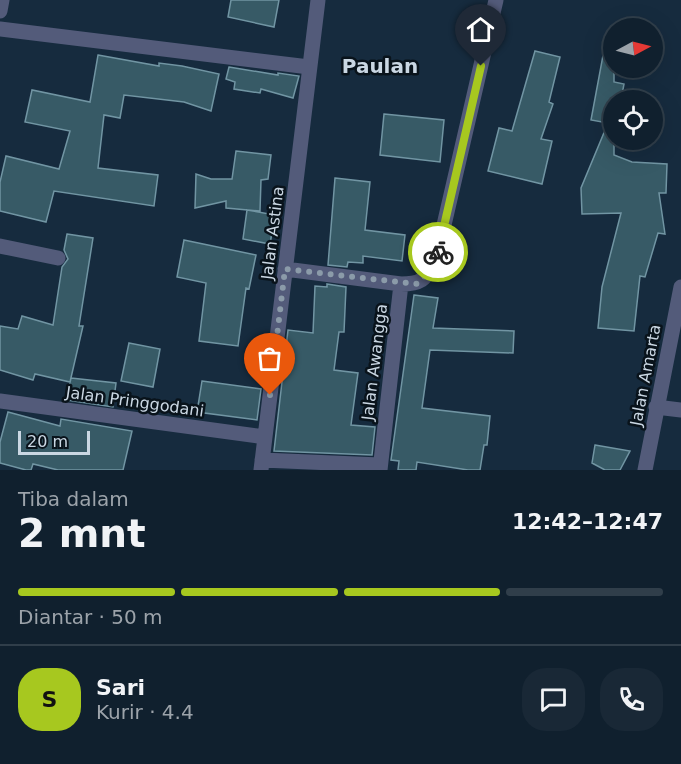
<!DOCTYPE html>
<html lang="id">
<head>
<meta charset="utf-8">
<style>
	:root { --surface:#10202e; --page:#192836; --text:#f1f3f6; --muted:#9ca3aa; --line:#303e4a; --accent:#a7c81f }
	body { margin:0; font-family:"DejaVu Sans",sans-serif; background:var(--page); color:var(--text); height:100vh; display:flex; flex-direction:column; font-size:22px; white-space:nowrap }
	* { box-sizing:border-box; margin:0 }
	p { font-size:20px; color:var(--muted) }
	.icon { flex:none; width:33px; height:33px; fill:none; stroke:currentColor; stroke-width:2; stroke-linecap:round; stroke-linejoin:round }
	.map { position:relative; height:470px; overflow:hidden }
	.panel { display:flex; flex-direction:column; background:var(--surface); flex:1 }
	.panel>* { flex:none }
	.needle { width:39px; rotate:83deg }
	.buttons { position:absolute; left:603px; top:18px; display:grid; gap:12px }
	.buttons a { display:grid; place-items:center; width:60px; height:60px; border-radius:50%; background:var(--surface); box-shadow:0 6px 24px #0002,0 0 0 2px var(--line); font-size:30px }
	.scale { position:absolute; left:18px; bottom:15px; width:72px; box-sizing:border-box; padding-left:6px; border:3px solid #cad7e3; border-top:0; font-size:16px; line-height:21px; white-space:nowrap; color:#cad7e3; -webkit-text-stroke:4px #09131b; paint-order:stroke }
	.pin { position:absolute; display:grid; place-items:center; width:51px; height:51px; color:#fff; margin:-62px -26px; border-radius:50% 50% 50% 0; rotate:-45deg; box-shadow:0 0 6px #0007 }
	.pin .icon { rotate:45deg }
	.courier { position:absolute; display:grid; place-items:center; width:60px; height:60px; margin:-30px; border:4px solid #a7c81f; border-radius:50%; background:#fff; color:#222; box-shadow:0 2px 8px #0007 }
	.summary em { font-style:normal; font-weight:700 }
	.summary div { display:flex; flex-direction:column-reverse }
	.summary { display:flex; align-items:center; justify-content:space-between; height:102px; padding:0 18px }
	h1 { font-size:39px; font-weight:700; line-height:45px }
	.bar { display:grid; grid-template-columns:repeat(4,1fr); gap:9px 6px; align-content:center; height:72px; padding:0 18px }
	.bar i { height:8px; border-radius:4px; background:var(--line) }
	.bar .selected { background:var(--accent) }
	.bar p { grid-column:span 4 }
	.line { display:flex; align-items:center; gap:15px; padding:0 18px; border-top:2px solid var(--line) }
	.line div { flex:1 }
	.round { display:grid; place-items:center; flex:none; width:63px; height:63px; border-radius:24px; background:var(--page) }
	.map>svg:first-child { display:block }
</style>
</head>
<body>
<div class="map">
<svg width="681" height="470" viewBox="0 0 681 470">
	<rect width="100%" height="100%" fill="#162b3e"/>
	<path fill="#375a66" stroke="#7195a3" stroke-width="1.5" d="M231,0H279L274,27L228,17Z
		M604,50L614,51V82L624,84L621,100H614V155L632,162L667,164L666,193H659L665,234L658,233L645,277L640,276L634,331L598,328L602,287L621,213L582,214L581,188L608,123L591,120Z
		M535,51L560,57L549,102L553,104L541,139L552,141L542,184L488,171L499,128L512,131Z
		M98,55L159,66V63L182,66L219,74L211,111L184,102L124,95L120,118L104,115L98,168L158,175L154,206L54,191L46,222L0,211V182L6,156L59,169L70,131L25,122L32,90L90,102Z
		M229,67L278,75V73L299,76L293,98L261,89L260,93L234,89L235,82L226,79Z
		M384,114L444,120L440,162L380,155Z
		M236,151L271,155L268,179L261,180L260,211L226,208V201L195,208L196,174L211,179H232Z
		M335,178L370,182L365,230L405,235L402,261L363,256V263L348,262L347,267L328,265Z
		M247,210L275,215L270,244L243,239Z
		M67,234L93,238L79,326H83L70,382L35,374L33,380L0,370V326L18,329L22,316L53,325L62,267L68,259L64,250Z
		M184,240L256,255L249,289L246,288L238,346L199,341L206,283L177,277Z
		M327,284L346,287L344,332H339L334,370L358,373L351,425L375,427L372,455L274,451L288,330L313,333L315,286L327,287Z
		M414,295L438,298L433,328L514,331L513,353L430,350L422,408L490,416L487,445H484L480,470H468L417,462L416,470H398L399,461L391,460Z
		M129,343L160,349L153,387L121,381Z
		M71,378L116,383L113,407L66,400Z
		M202,381L261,389L257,420L197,412Z
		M8,412L60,426L61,419L132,431L123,470H58L33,464L31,470H26L0,463V442Z
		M595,445L630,451L620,470H605L592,463Z"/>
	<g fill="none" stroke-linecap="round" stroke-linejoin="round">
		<path stroke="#535b7a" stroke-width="15" d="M0,11L2,0
			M0,29L309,67
			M0,246L58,258
			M285,269L401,284
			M0,401L265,437
			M656,407L681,410
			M262,460L380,465
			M261,470L318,0
			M380,470L401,284C421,284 424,280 435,264L496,0
			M645,470L681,287"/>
	</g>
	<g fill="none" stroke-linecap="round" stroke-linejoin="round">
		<path stroke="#8b9ba9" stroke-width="6" stroke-dasharray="0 10.8" d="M270,395L285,269L416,284C428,275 434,266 438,252"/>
		<path stroke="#a7c81f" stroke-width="8" d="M438,252L481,66"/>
	</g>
	<g text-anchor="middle" stroke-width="5" stroke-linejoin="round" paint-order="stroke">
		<g font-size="16" fill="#cad7e3" stroke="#09131b">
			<text transform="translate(272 233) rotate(-83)" y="6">Jalan Astina</text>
			<text transform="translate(374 362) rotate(-83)" y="6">Jalan Awangga</text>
			<text transform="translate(645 375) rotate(-79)" y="6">Jalan Amarta</text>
			<text transform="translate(135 401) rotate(8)" y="6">Jalan Pringgodani</text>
		</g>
		<g font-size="20" font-weight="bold" fill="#cad7e3" stroke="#09131b">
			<text x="380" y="73">Paulan</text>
		</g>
	</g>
</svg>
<div class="buttons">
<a><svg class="needle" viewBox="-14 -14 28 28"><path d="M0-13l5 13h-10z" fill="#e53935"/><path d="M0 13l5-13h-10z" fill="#9ca3aa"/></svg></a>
<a><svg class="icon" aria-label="locate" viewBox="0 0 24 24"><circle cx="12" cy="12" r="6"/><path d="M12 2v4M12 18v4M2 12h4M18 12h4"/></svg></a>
</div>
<div class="scale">20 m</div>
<div class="pin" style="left:270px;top:395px;background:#ea580c"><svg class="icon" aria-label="bag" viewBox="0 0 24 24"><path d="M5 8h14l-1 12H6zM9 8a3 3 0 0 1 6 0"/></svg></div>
<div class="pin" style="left:481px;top:66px;background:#1f2937"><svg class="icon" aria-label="home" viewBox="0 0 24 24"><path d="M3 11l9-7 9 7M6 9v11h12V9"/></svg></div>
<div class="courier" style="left:438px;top:252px"><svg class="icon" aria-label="bike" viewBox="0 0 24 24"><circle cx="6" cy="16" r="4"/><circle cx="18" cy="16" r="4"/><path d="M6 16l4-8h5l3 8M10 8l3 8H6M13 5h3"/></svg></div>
</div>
<section class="panel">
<div class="summary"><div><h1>2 mnt</h1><p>Tiba dalam</p></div><em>12:42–12:47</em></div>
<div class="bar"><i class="selected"></i><i class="selected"></i><i class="selected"></i><i></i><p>Diantar · 50 m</p></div>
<div class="line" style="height:108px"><b class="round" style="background:var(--accent);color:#111">S</b><div><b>Sari</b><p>Kurir · 4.4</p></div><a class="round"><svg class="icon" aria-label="chat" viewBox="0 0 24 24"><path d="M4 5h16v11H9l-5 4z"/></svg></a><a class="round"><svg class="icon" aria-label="phone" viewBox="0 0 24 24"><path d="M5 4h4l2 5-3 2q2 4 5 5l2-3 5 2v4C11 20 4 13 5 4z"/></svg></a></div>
</section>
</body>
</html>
